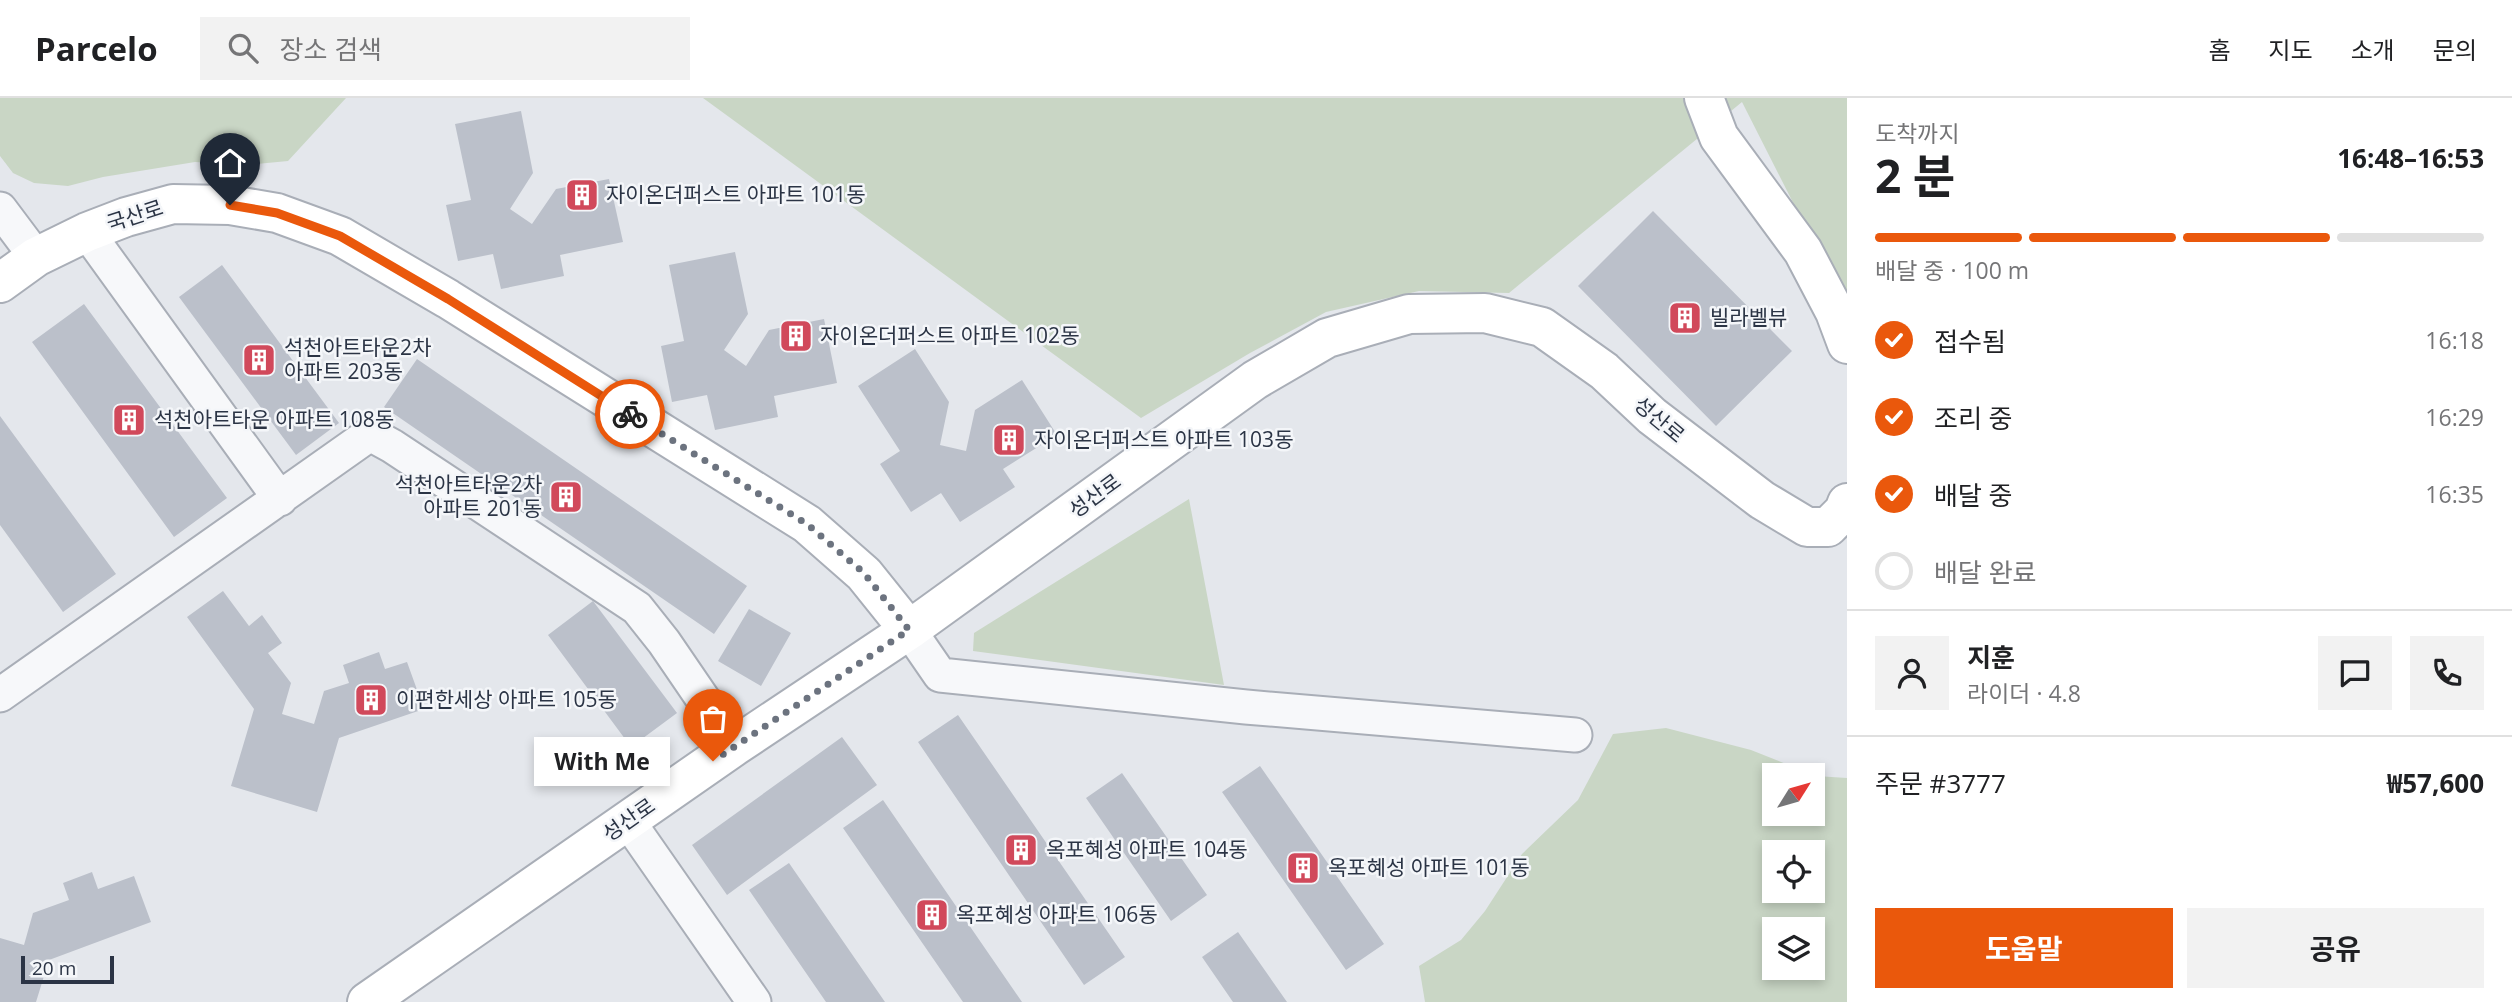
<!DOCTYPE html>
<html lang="ko">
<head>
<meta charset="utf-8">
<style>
	:root { --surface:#fff; --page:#f2f2f2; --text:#202124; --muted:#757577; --line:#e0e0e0; --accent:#ea580c }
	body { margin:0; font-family:"Open Sans","Noto Sans KR",sans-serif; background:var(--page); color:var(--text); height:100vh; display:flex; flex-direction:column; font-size:26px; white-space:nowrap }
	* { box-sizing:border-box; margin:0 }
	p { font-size:23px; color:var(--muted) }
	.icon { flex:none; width:38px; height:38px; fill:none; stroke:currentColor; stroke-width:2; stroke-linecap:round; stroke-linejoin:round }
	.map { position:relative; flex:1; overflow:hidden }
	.panel { display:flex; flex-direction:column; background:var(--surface); width:665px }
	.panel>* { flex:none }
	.needle { width:46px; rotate:53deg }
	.fabs { position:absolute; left:1762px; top:665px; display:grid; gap:14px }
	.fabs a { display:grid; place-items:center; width:63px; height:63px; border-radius:0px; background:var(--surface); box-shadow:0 4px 10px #0003; font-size:35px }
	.scale { position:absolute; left:21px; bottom:18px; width:93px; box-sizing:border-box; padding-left:7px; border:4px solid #2b3445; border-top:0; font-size:19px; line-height:24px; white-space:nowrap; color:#2b3445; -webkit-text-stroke:5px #f4f6f9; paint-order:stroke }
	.pin { position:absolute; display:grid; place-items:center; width:60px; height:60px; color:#fff; margin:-72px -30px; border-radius:50% 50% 50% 0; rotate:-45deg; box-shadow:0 0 7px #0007 }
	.pin .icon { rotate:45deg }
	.courier { position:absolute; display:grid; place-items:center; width:70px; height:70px; margin:-35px; border:5px solid #ea580c; border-radius:50%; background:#fff; color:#222; box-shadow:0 2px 9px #0007 }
	.bubble { position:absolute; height:49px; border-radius:0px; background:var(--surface); box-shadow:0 4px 10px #0003; font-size:23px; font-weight:700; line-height:49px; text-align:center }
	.overview em { font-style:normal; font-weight:700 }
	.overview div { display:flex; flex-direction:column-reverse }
	.overview { display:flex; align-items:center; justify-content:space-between; height:119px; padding:0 28px }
	h1 { font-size:46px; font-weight:700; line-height:52px }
	.bar { display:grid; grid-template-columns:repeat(4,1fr); gap:10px 7px; align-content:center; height:84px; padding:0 28px }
	.bar i { height:9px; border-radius:5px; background:var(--line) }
	.bar .current { background:var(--accent) }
	.bar p { grid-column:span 4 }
	.line { display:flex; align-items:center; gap:18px; padding:0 28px; border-top:2px solid var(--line) }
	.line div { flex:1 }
	.round { display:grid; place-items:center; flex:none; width:74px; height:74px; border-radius:0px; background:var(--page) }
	ol { padding:0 28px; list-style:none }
	li { display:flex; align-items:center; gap:21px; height:77px }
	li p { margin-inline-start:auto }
	li .icon { padding:7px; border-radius:50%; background:var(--accent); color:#fff; stroke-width:4 }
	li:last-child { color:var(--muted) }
	li i { width:38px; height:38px; border:4px solid var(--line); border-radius:50% }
	.button { display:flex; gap:14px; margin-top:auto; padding:14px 28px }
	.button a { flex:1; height:80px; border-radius:0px; background:var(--accent); color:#fff; font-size:28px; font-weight:700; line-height:80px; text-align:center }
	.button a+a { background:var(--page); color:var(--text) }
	header { display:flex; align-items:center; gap:42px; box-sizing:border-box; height:98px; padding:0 35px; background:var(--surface); border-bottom:2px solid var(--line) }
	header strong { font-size:33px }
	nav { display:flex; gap:38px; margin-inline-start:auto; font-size:24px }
	.search { width:490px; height:63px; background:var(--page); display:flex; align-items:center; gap:18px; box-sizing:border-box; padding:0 24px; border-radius:0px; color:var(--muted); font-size:26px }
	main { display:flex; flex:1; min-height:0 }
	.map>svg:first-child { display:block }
</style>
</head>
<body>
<header>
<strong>Parcelo</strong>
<div class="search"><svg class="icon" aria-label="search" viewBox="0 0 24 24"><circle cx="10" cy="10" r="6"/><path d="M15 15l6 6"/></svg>장소 검색</div>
<nav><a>홈</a><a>지도</a><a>소개</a><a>문의</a></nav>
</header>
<main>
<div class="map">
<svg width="1847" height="904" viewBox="0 0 1847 904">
	<rect width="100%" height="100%" fill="#e4e7ec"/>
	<path fill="#c9d6c5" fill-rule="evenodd" d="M0,0H346L288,63L245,67L195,64L103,79L68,88L34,85L13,75L0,58Z
		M703,0H1847V211L1742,4L1509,195L1419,193L1326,214L1250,255L1141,320Z
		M1189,401L1224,587L973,553L974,535Z
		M1666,630L1751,652L1816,678L1847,680V904H1425L1419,868L1461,842L1485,813L1522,756L1578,702L1613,636ZM1813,677V716H1774V677ZM1813,754V793H1774V754ZM1813,831V870H1774V831Z"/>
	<path fill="#bbc0ca" d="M521,13L533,75L510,111L532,126L556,91L609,81L623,144L560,157L564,178L501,191L493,156L458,163L446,107L471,102L455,26Z
		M1653,113L1792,253L1716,328L1578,188Z
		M735,154L748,216L724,252L746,268L769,232L824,221L837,285L774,298L778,319L715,332L707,297L672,304L661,248L684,243L669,167Z
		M222,167L339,325L296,357L179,199Z
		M84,206L227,400L174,439L32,244Z
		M915,251L949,304L940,347L966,353L975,312L1022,282L1057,337L1003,371L1015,389L960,424L941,395L911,414L880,366L900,353L858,288Z
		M417,261L747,488L714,536L384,309Z
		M0,318L116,476L63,514L0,427Z
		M223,493L249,528L262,517L282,545L268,555L291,585L282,616L314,626L324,593L349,585L343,567L379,554L385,571L407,564L424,611L339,640L317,714L231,688L254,611L187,519Z
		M593,503L677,615L631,649L548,537Z
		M749,511L791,535L761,588L718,563Z
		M958,617L1125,859L1084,887L918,644Z
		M842,639L877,687L727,797L692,747Z
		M1260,668L1384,846L1346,872L1222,694Z
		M1122,675L1207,797L1171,823L1086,700Z
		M883,702L1022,904H963L843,730Z
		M789,765L885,904H826L749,792Z
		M92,774L98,791L134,778L151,824L49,862L36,904H0V840L24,847L33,815L69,802L63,785Z
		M1238,834L1287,904H1233L1202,859Z"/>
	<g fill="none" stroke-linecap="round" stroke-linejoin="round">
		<defs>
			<path id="street" d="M0,111L36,159
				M87,134L280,401
				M909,532L940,577L1246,609L1575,637
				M0,597L370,336L392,348L637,510L664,544L735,648
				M628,723L754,904"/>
			<path id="secondary" d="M1704,0L1719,39L1803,153L1835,214L1847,246
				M0,185L36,159L87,134L126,119L173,106L230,107L277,115L340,138L448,201L807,426L864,476L909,532
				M367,904L735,648L909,532L1255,282L1327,240L1409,216L1485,215L1542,229L1604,273L1652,318L1762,402L1807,429H1828L1844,413L1847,405"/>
		</defs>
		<use href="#street" stroke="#a9aeb7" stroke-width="37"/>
		<use href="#secondary" stroke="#a9aeb7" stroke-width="42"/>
		<use href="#street" stroke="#f7f8fa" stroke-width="33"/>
		<use href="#secondary" stroke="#fff" stroke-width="38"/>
	</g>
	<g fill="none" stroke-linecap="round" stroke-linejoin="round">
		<path stroke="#6c737f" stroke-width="7" stroke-dasharray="0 12.6" d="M630,316L807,426L864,475L909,532L713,663"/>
		<path stroke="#ea580c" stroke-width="9" d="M230,107L277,115L340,138L448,201L630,316"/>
	</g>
	<defs>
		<symbol id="building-square" viewBox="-11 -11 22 22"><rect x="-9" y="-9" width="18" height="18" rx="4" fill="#d1495b" stroke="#f4f6f9"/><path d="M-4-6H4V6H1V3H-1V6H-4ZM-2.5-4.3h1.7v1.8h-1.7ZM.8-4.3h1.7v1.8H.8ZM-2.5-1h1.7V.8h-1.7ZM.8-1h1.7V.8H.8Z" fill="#fff"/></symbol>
	</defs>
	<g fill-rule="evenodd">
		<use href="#building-square" x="563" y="78" width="38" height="38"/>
		<use href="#building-square" x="1666" y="201" width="38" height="38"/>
		<use href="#building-square" x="777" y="219" width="38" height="38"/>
		<use href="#building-square" x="240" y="243" width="38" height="38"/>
		<use href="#building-square" x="110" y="303" width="38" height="38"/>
		<use href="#building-square" x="990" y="323" width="38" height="38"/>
		<use href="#building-square" x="547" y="380" width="38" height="38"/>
		<use href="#building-square" x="352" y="583" width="38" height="38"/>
		<use href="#building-square" x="1002" y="733" width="38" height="38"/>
		<use href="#building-square" x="1284" y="751" width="38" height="38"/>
		<use href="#building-square" x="913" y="798" width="38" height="38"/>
	</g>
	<g text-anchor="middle" stroke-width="5" stroke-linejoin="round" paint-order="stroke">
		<g font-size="21" fill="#2b3445" stroke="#f4f6f9" text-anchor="start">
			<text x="606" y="104">자이온더퍼스트 아파트 101동</text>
			<text x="1710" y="227">빌라벨뷰</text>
			<text x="820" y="245">자이온더퍼스트 아파트 102동</text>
			<text x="284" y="257">석천아트타운2차<tspan x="284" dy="24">아파트 203동</tspan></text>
			<text x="154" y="329">석천아트타운 아파트 108동</text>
			<text x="1034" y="349">자이온더퍼스트 아파트 103동</text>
			<text x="542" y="394" text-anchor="end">석천아트타운2차<tspan x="542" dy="24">아파트 201동</tspan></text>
			<text x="396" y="609">이편한세상 아파트 105동</text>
			<text x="1046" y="759">옥포혜성 아파트 104동</text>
			<text x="1328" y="777">옥포혜성 아파트 101동</text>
			<text x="956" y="824">옥포혜성 아파트 106동</text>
		</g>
		<g font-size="21" fill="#2b3445" stroke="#f4f6f9">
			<text transform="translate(135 118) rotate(-18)" y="7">국산로</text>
			<text transform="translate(1659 322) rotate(40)" y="7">성산로</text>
			<text transform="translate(1095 398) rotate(-36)" y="7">성산로</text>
			<text transform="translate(629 722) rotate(-35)" y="7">성산로</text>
		</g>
	</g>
</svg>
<div class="fabs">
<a><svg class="needle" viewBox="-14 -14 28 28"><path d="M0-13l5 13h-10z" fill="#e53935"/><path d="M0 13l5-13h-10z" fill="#757577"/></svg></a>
<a><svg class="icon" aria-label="locate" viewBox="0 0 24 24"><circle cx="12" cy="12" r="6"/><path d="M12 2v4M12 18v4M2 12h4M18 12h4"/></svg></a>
<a><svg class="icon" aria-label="layers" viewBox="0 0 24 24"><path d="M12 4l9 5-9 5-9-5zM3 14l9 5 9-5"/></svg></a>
</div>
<div class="scale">20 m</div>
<div class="pin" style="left:713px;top:663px;background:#ea580c"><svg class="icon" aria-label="bag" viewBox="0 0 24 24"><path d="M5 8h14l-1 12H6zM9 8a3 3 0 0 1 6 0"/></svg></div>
<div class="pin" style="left:230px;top:107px;background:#1f2937"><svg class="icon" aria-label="home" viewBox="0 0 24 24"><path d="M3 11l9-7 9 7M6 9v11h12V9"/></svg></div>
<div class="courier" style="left:630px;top:316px"><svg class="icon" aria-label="bike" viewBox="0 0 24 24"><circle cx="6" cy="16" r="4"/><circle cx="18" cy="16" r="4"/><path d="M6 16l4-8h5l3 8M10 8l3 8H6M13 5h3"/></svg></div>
<div class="bubble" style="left:534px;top:639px;width:136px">With Me</div>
</div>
<section class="panel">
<div class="overview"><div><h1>2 분</h1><p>도착까지</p></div><em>16:48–16:53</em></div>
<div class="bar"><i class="current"></i><i class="current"></i><i class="current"></i><i></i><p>배달 중 · 100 m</p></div>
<ol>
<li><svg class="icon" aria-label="check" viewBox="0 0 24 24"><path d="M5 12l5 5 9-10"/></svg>접수됨<p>16:18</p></li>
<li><svg class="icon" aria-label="check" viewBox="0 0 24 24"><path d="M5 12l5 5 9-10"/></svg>조리 중<p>16:29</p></li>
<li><svg class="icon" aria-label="check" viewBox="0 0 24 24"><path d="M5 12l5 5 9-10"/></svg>배달 중<p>16:35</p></li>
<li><i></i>배달 완료</li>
</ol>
<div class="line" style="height:126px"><a class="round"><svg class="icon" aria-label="person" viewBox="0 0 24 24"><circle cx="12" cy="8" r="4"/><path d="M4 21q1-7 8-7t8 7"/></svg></a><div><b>지훈</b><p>라이더 · 4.8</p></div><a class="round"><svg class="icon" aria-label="chat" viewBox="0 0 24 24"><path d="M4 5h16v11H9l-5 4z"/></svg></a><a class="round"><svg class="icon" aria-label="phone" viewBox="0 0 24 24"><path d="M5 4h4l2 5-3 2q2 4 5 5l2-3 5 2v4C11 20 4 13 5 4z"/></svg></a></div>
<div class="line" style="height:91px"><div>주문 #3777</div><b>₩57,600</b></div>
<div class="button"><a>도움말</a><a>공유</a></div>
</section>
</main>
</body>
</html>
